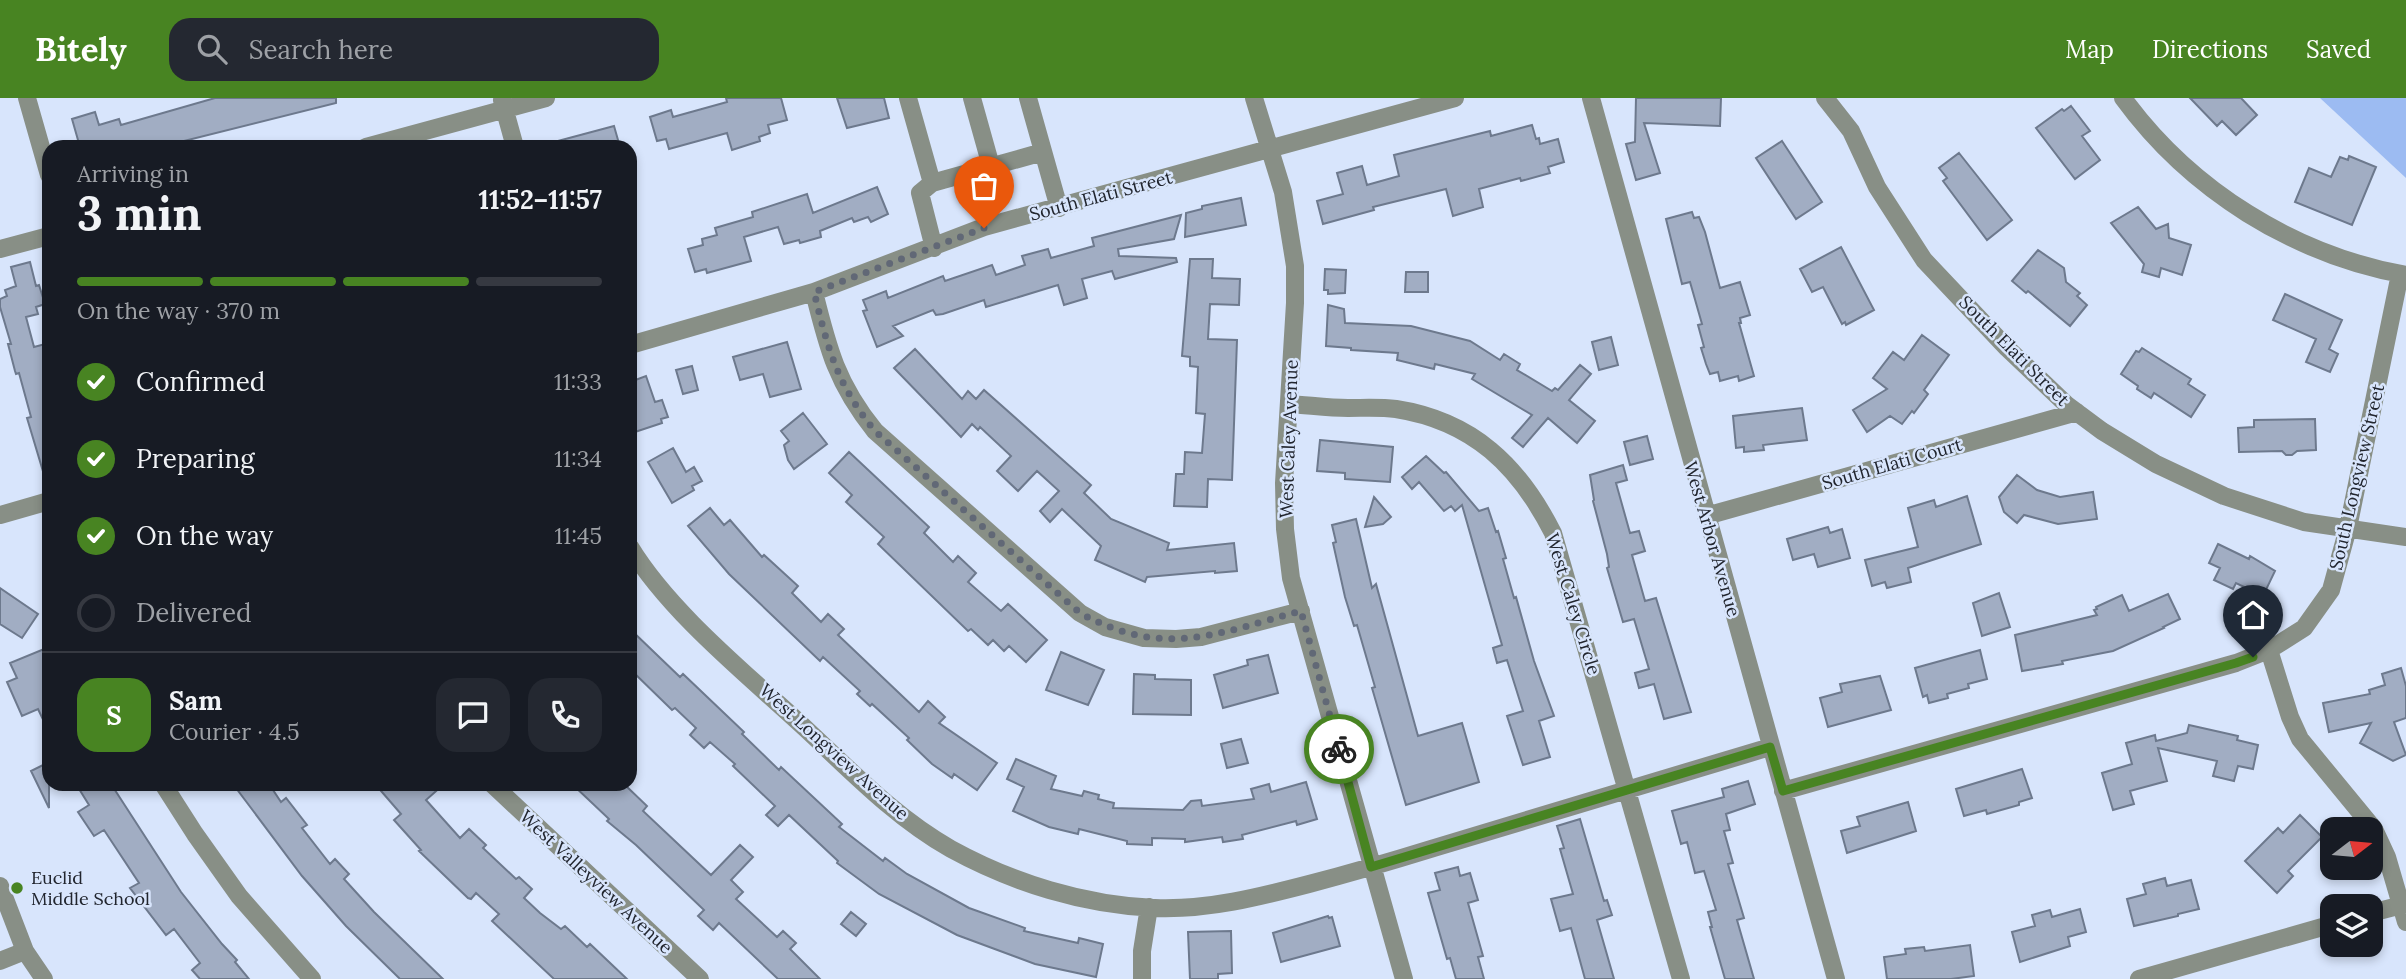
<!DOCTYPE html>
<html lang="en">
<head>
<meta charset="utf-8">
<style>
	:root { --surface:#171b24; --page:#242831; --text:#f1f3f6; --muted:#9ea1a6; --line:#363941; --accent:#488422 }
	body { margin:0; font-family:Lora,serif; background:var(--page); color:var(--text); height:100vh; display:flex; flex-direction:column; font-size:26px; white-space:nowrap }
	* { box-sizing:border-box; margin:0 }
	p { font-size:23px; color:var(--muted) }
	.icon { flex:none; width:38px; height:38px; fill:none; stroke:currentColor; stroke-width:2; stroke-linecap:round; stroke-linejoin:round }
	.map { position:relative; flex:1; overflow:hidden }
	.side { position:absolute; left:42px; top:42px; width:595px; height:651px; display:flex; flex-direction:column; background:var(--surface); border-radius:21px; box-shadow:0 4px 10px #0003 }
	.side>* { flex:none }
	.needle { width:46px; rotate:74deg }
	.tools { position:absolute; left:2320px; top:719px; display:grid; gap:14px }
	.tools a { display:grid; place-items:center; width:63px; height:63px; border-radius:14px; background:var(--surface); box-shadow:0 4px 10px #0003; font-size:35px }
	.pin { position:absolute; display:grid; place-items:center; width:60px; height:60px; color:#fff; margin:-72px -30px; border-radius:50% 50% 50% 0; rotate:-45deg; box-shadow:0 0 7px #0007 }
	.pin .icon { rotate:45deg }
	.courier { position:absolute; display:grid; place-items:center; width:70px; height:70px; margin:-35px; border:5px solid #488422; border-radius:50%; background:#fff; color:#222; box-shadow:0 2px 9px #0007 }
	.head em { font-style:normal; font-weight:700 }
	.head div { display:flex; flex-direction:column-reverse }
	.head { display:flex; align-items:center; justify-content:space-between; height:119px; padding:0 35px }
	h1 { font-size:46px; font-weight:700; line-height:52px }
	.bar { display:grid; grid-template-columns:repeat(4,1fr); gap:10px 7px; align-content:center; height:84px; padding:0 35px }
	.bar i { height:9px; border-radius:5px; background:var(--line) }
	.bar .current { background:var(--accent) }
	.bar p { grid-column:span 4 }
	.line { display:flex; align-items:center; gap:18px; padding:0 35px; border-top:2px solid var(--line) }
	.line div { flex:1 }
	.round { display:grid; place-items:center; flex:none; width:74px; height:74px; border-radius:21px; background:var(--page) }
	ol { padding:0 35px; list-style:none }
	li { display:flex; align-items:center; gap:21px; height:77px }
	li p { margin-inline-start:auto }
	li .icon { padding:7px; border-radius:50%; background:var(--accent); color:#fff; stroke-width:4 }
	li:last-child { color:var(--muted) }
	li i { width:38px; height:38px; border:4px solid var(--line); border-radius:50% }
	header { display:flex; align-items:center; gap:42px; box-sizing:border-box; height:98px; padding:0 35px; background:var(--accent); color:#fff }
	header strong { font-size:33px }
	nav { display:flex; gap:38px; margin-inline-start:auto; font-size:24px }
	.search { width:490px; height:63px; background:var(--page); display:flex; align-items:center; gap:18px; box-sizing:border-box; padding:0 24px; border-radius:21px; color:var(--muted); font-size:26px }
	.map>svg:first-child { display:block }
</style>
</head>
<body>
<header>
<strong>Bitely</strong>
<div class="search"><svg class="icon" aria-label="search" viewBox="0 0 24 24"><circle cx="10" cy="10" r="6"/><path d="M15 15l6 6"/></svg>Search here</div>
<nav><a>Map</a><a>Directions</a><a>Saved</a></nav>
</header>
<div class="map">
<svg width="2406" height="881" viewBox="0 0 2406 881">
	<rect width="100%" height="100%" fill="#d8e5fc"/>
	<path fill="#9cbbf2" d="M2320,0H2406V80Z"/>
	<path fill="#a1adc3" stroke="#6d798d" stroke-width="2" d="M215,0H336V5L160,49H80L72,21L95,14L99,27L119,21L121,27Z
		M726,0H781L787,22L768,27L770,35L759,39L760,43L732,52L727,35L669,51L666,41L657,43L650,19L671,12L673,19L727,4Z
		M837,0H884L889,20L847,30Z
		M1636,0H1721L1720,28L1644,25L1660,75L1636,82L1626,46L1635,44Z
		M2190,0H2241L2257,17L2236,37L2222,23L2217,28Z
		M2071,8L2090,33L2082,38L2100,62L2075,81L2036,30L2062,11L2064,13Z
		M1532,27L1536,41L1539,40L1540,46L1558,41L1564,64L1548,69L1550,75L1521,83L1520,80L1479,91L1483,109L1453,118L1446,91L1373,109L1374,112L1323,126L1317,103L1343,96L1337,75L1362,68L1367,87L1399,78L1394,57L1490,33L1491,38Z
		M614,28L620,49H554V44Z
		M1782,43L1822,104L1796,121L1756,60Z
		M1959,55L2012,122L1987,142L1943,83L1947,80L1939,70Z
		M2349,58L2376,69L2352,127L2295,104L2309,70L2331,79L2340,59L2348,62Z
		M877,89L888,116L871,124L868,119L854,124L852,120L820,133L821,139L800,145L799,142L784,146L778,129L744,139L751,163L707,175L706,171L695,174L688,151L703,147L702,141L717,137L715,130L753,119L752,114L807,96L813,115Z
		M1241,100L1246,127L1185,139L1186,115L1202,111V108Z
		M2138,109L2156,131L2168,126L2169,140L2191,147L2182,177L2161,170L2159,179L2142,174L2144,166L2111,125Z
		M1692,114L1694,120L1699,119L1705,134L1720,190L1740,184L1750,217L1740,220L1741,225H1739L1754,278L1739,283L1738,278L1720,283L1718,274L1710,276L1706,266L1701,250L1704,249L1698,227L1702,226L1690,184L1682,186L1666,121Z
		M1181,117L1174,141L1118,151L1119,158L1176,160L1177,164L1115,181L1112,173L1082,181L1087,200L1064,207L1058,187L986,209L984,202L943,216L936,217L933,212L893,228L903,238L877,249L863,213L867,212L863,202L886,193L888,200L943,178L945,183L992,167L996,177L1025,167L1022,158L1048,151L1051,160L1094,148L1092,140Z
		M1841,149L1874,212L1846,227L1845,224L1842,226L1823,189L1812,194L1800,171Z
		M2038,152L2064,170L2066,184L2080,195L2077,198L2087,207L2070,228L2028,193L2026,195L2012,183Z
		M1190,161H1213L1212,180L1240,181L1239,207L1210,206L1208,241L1237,242L1232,382L1208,381L1207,409L1174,408L1176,376H1184L1185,354L1202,355L1205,316L1196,315L1198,269L1190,268V259L1182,258Z
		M30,164L36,188L39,187L45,206L36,209L38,216L26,219L34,249L49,245V379L45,380L27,320L31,319L19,275L16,276L15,273L8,246H11L0,209V201L7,198L5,192L16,188L11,169Z
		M1325,171L1346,172L1345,195L1328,196V192H1324Z
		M1406,174H1428V194H1405Z
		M2285,196L2342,222L2329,251L2338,256L2330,274L2306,264L2316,241L2273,222Z
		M1328,207L1344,211L1345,225L1411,228L1470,243L1500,262L1504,256L1520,266L1517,272L1552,293L1555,290L1558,292L1580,267L1591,276L1569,302L1595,323L1577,345L1548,320L1523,349L1512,340L1532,317L1472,281L1475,276L1435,266L1434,271L1397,262L1398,255L1351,252V250L1326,248Z
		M1922,237L1949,257L1924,292L1928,296L1914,315L1912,313L1902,326L1890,318L1867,334L1853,312L1887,291L1873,280L1893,254L1904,262Z
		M1611,239L1618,267L1599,272L1592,244Z
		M787,244L801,291L770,299L763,276L740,282L733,259Z
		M2142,250L2191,281L2188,286L2205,297L2191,319L2154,295L2151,300L2137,291L2138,288L2121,276L2136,253L2139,254Z
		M915,251L962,301L968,293L976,301L984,292L1091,387L1084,395L1111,421L1169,445L1167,452L1234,445L1237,473L1215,475V473L1147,479L1145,484L1095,462L1101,448L1062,411L1050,424L1040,413L1059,393L1037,373L1018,393L997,373L1011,358L980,329L978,332L972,326L961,339L894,270Z
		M692,268L698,292L683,296L676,272Z
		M646,278L655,304L662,302L668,319L661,321L662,325L635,334L630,320V284Z
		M1802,310L1807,342L1763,347L1764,352L1744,354V349L1736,350L1733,318Z
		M803,315L827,346L794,371L788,362L784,347L789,343L781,333Z
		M2315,321L2316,352L2297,353L2292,357H2286L2282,353L2239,354L2238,330L2254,329V322Z
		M1647,338L1653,361L1630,367L1624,344Z
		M1320,342L1393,349L1390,384L1345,381V375L1317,373Z
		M673,350L686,374L694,369L702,383L692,388L694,392L672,405L648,364Z
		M849,354L929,429L924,435L953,464L958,458L976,475L968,484L1001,513L1008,506L1047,542L1026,564L1009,548L1004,553L993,542L988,547L971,531L968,533L878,446L884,439L846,404L852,397L829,375Z
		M1426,358L1444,375L1446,374L1479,413L1488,410L1496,434L1498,433L1506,460L1503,461L1514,500L1516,499L1534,563L1554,618L1539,623L1550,659L1523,667L1507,618L1523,613L1507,562L1497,565L1493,550L1502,547L1462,407L1455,413L1451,408L1444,413L1419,384L1412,391L1402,379Z
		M1623,367L1627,382L1616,385L1630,435L1639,433L1645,453L1632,457L1645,503L1656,500L1691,614L1664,621L1654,586L1639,590L1635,575L1649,571L1634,521L1623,524L1607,470L1609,469L1607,456L1593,403L1594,402L1590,377Z
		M2017,377L2037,392L2060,399L2093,394L2097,421L2058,426L2024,417L2017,425L2004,414L1999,399Z
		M1967,398L1981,446L1908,470L1911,484L1887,490L1885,484L1872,488L1865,462L1918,449L1908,410L1934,402L1936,409Z
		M1374,399L1391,419L1383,426L1365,429Z
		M710,410L724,427L730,422L762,459L764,457L798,488L792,495L821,524L828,516L844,531L838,537L919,614L928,603L945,619L939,625L997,665L977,692L954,676L952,680L932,666L907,642L909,640L872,606L870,608L857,596L860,593L823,559L820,563L729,476L688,428Z
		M1356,421L1372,490L1376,486L1418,638L1462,625L1479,684L1406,707L1372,590L1375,589L1357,527L1354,528L1345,499L1333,445L1336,444L1332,427Z
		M1828,429L1830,435L1842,431L1850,460L1818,469L1814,456L1793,462L1787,441Z
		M2218,446L2249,461L2250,458L2275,473L2263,498L2236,485L2233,491L2214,482L2220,470L2209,465Z
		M0,490L38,516L22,540L0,526Z
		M1999,495L2010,529L1982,538L1973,505Z
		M2168,496L2180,521L2163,529L2164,530L2113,553L2062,563L2063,566L2022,573L2015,537L2097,517L2094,512L2097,511L2096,509L2122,497L2129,513Z
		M630,531L680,579L683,576L744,634L742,636L779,672L781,669L842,726L839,729L883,763L885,760L907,776L969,810L1025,830L1024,833L1078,845L1079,840L1103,846L1096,879L1035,866L957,837L879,796L837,765L838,763L789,717L778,728L766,717L775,708L733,668L735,666L710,644L704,650L690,637L696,630L675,610L672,612L630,571Z
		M49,549V634L38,611L22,618L7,584L17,580L10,565Z
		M1980,552L1987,581L1968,586L1969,590L1947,596L1948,600L1929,605L1927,597L1923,599L1915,570Z
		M1061,554L1104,572L1088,607L1046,592Z
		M1268,557L1278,595L1223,610L1214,577L1248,567L1247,562Z
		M2401,570L2406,588V620L2394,624L2406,657L2393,663L2360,645L2371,625L2329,634L2323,605L2370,596L2369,592L2385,587L2382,576Z
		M1134,576L1155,577V581L1191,582V617L1133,616Z
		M1880,578L1891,612L1828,629L1820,600L1842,594L1840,586Z
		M2189,627L2238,638L2237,642L2258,647L2253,671L2238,668L2234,683L2213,678L2217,663L2158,650L2167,683L2130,693L2134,706L2113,712L2102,675L2132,666L2126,645L2155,637L2156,643L2187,635Z
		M1241,641L1248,665L1227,670L1221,646Z
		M1016,661L1056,678L1051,691L1082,698L1084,693L1099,697L1098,701L1114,705L1113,710L1183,712L1191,703L1201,702L1202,708L1254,701L1251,691L1269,686L1271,694L1306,684L1317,721L1297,727L1296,723L1242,737L1243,741L1223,744L1222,739L1185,744V741L1152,740V747L1127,746V743L1079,731L1078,736L1049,729L1013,713L1024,689L1007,681Z
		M49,664V710L31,673Z
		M2022,671L2032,700L2019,704V707L1987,716L1986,712L1964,718L1956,691Z
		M1748,683L1755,706L1726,716L1730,732L1724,733L1733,765L1728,766L1744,820L1737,822L1754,881H1725L1710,829H1712L1708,814L1716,812L1704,773L1695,775L1687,744L1681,746L1672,713L1724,699L1722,691Z
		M76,686H111L181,794L222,846L237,862L235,864L249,881H200L192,872L200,865L174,831L166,837L130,790L139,785L104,732L94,738L78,714L89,707Z
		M233,686H269L281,704L286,700L307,727L302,730L330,766L335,761L349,776L344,781L374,814L443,881H400L346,828L302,778Z
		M375,686H444L426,702L460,740L469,731L486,747L483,750L516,781L519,779L532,791L524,800L540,815L561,831L565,828L587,849L590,846L627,881H554L492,823L499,816L476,795L471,801L468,800L419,753L421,752L394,722L401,716Z
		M572,686H614L618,689L624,686L647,708L643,713L711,777L740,747L753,759L731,782L743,794L736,801L777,839L783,833L796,845L790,851L820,881H778L719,825L713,832L698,818L704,812L636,747L607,723L609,721Z
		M1908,704L1916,733L1847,755L1841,733L1860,728L1857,719Z
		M2300,717L2322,739L2288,773L2293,778L2277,795L2245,763L2278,730L2283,735Z
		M1580,721L1604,803L1607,802L1612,817L1597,822L1614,881H1585L1571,830L1560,833L1551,801L1573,796L1560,751L1564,750L1557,728Z
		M1458,769L1460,778L1470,775L1478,802L1468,805L1483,858L1478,859L1484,881H1456L1450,860L1447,861L1428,795L1440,792L1435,775Z
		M2165,780L2167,788L2191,782L2199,811L2178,816V818L2134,828L2127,801L2146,796L2143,786Z
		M2080,811L2086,834L2068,839L2070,848L2020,864L2012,834L2035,828L2032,817L2050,812L2052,819Z
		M851,814L866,826L856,838L841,826Z
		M1328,818L1329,820L1332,819L1340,848L1281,864L1273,835Z
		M1231,833L1232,875L1218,876V881H1190L1188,834Z
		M1970,847L1974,878L1951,881H1887L1884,859L1906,856L1905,851L1924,849L1925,853Z"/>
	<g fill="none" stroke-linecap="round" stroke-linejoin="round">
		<path stroke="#888f86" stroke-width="18" d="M27,0L49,77
			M908,0L932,85L920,95L934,150
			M972,0L991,68
			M1028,0L1059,110
			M1254,0L1283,94L1295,168V205L1284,385L1285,431L1291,480L1404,881
			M1591,0L1836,881
			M1825,0L1851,33L1877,89L1924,162L2007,250L2067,307L2102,333L2156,366L2224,398L2304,424L2406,439
			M2123,0C2190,92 2294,157 2406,177
			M502,2L515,49
			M366,49L546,0
			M932,85L1043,54
			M0,151L49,138
			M814,194C828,251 837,286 875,333L1080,515L1105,529L1144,540L1176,541L1201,539L1301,513
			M630,247L814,194L984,129L1455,0
			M1289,306C1308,307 1328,310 1348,310C1364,310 1380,309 1396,311C1473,323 1519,368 1553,435L1681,881
			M0,417L49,403
			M1706,418L2077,314
			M630,449C671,516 748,577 806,631C852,674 896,720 951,751C1013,785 1084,807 1155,810C1208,812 1259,799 1309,786C1351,775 1392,763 1434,750C1546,716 1658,682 1770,649
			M2269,552L2290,619L2300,641L2374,731L2387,759L2406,824
			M163,686L195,736L239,798L312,881
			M492,686L700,881
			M1783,693L2236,565L2269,552L2304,530L2331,492L2348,430L2400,176
			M0,788L25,853L0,863
			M2371,815L2406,806
			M25,853L44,881
			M1142,881V853L1149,809
			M2139,881L2333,826"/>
	</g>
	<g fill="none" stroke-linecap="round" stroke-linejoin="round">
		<path stroke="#616876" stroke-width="7" stroke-dasharray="0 12.6" d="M984,130L814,194C828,251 837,287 875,333L1080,515C1164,561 1215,536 1301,513L1339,651"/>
		<path stroke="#488422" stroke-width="9" d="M1339,651L1371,769L1770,649L1783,693L2236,565L2253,559"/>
	</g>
	<circle fill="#488422" stroke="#d8e5fc" stroke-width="2.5" cx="17" cy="790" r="7"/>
	<g text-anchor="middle" stroke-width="5" stroke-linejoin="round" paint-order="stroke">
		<g font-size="18" fill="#21252e" stroke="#d8e5fc">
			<text transform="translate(1101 98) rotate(-15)" y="6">South Elati Street</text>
			<text transform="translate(2014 253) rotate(45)" y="6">South Elati Street</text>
			<text transform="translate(1289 341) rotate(-88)" y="6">West Caley Avenue</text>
			<text transform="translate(1892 366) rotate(-16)" y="6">South Elati Court</text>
			<text transform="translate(2357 379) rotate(-77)" y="6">South Longview Street</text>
			<text transform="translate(1712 441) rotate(74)" y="6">West Arbor Avenue</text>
			<text transform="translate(1573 506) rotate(73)" y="6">West Caley Circle</text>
			<text transform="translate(834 654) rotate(42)" y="6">West Longview Avenue</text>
			<text transform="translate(596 784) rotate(43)" y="6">West Valleyview Avenue</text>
		</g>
		<g font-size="18" fill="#21252e" stroke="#d8e5fc" text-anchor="start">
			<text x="31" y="786">Euclid<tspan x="31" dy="21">Middle School</tspan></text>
		</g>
	</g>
</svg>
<div class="tools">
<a><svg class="needle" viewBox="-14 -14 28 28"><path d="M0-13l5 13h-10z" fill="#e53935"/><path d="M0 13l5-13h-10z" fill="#9ea1a6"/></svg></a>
<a><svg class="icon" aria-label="layers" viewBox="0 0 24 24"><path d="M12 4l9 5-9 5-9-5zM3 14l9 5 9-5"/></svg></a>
</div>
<div class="pin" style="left:984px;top:130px;background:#ea580c"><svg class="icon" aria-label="bag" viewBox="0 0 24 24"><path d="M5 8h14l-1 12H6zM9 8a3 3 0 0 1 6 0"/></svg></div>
<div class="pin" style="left:2253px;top:559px;background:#1f2937"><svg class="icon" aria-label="home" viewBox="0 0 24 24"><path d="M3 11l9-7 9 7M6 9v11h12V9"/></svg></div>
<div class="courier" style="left:1339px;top:651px"><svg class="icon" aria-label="bike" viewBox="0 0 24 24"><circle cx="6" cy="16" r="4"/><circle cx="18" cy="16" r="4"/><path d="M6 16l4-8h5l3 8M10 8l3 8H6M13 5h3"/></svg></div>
<section class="side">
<div class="head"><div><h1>3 min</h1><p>Arriving in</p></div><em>11:52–11:57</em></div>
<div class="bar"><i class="current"></i><i class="current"></i><i class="current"></i><i></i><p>On the way · 370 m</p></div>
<ol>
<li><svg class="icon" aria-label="check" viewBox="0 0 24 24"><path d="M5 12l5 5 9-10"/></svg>Confirmed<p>11:33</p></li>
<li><svg class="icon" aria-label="check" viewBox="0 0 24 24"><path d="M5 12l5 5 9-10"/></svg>Preparing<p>11:34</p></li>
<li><svg class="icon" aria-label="check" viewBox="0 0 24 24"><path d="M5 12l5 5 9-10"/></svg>On the way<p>11:45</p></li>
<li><i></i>Delivered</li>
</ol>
<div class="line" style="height:126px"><b class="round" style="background:var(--accent);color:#fff">S</b><div><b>Sam</b><p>Courier · 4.5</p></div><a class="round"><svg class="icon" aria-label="chat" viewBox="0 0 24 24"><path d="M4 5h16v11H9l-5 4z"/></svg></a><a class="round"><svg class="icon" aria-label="phone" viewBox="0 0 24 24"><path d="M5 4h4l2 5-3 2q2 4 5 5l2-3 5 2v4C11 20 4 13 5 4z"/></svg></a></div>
</section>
</div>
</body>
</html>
